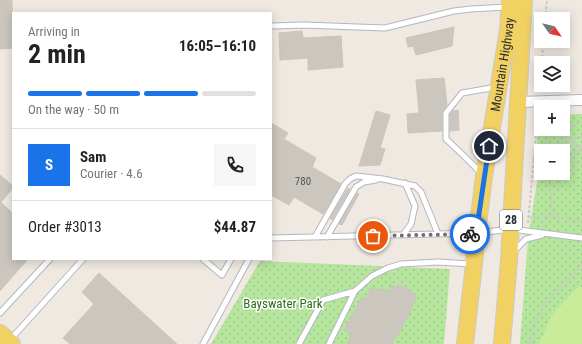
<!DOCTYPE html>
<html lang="en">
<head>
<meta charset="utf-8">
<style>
	:root { --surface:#fff; --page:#f6f6f6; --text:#222; --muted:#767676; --line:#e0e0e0; --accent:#1a73e8 }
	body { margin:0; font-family:"Roboto Condensed",sans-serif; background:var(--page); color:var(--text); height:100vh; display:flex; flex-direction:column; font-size:15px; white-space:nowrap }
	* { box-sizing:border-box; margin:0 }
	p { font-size:13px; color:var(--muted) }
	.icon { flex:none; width:22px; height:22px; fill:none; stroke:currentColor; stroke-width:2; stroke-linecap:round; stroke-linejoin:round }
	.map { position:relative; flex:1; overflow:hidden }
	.details { position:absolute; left:12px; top:12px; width:260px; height:248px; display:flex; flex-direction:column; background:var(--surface); border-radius:0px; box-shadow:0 2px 10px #0003 }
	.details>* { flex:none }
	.needle { width:26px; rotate:124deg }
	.fabs { position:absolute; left:534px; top:12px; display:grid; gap:8px }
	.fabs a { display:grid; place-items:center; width:36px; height:36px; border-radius:0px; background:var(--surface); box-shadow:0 2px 10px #0003; font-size:20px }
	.pin { position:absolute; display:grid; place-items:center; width:34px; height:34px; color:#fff; margin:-17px; border:2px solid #fff; border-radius:50%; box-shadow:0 1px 4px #0007 }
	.courier { position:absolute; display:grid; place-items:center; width:40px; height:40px; margin:-20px; border:3px solid #1a73e8; border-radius:50%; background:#fff; color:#222; box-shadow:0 1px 5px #0007 }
	.overview em { font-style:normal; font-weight:700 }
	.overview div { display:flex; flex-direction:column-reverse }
	.overview { display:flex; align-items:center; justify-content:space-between; height:68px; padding:0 16px }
	h1 { font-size:26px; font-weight:700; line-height:30px }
	.bar { display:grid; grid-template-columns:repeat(4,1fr); gap:6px 4px; align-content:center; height:48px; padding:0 16px }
	.bar i { height:5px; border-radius:3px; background:var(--line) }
	.bar .on { background:var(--accent) }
	.bar p { grid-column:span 4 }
	.line { display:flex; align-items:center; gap:10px; padding:0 16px; border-top:1px solid var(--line) }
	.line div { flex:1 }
	.round { display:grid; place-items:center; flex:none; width:42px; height:42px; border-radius:0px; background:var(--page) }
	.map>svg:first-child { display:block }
</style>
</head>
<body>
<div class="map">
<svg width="582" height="344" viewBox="0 0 582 344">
	<defs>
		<pattern id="park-dots" width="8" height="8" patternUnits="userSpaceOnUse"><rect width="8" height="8" fill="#b6e59e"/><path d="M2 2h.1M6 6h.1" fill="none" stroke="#9dc588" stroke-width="1.8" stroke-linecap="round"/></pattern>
	</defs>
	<rect width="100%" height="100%" fill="#efe9e1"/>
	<path fill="url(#park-dots)" fill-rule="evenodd" d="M582,114V344H520L528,238L541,157H536L539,116H541V129H563V115ZM541,151H563V173H541Z
		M260,261L450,269L444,344H211Z"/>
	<path fill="#c9ec9a" d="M582,287V344H539L551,316L577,288Z"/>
	<path fill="#cbc7bf" stroke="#cbc5ba" d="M0,0H12L13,48L0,49Z
		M454,27L452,46L416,55L413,46L408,47L406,38Z
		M302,31L303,37L304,38L341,36L343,67L308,70V58L280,60L279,33Z
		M444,78L447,105L442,112V131L408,133L407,114L419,113L416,80Z
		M458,110L459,130L450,131V114L453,111Z
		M376,111L390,115L380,148L385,149L380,165L359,166Z
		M271,123L288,133L284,139L316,158L312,167L341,184L323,214L294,197L289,205L271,195Z
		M0,175L13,186V188L1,202L13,214V259H28L0,291Z
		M348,188L350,189L332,220L330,218Z
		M357,193L359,194L342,225L339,224Z
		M99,273L177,344H70L63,338L94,304L82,292Z
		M398,284L417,295L407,318L392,344H347L352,334L344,330L362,297L366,299L372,287L379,291L381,288L388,292L392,285L396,288Z"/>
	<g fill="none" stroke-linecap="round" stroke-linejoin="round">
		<defs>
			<path id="lane" d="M271,26L304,25L385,28L454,11L471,9L507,7
				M481,173L463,155L446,139V113L462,93L497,87
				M403,235L411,224L415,206L405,183
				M315,237L345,184L350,179L356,176L383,179L415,186L421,192L438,234
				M327,237L356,187L364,182L376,180
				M271,238L477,233L511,229L582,238
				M515,250L526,239L542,235
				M203,259L222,275L231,259
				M0,313L50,259
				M10,340L83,259
				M203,344L249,259
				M299,344L323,300L355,291
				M329,344L355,291L372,276L388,268L401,264L438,262L471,264"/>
			<path id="street" d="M518,102L582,100"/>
			<g id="primary">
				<path d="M0,333L12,344"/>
				<path id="s1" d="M465,344L474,264L477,233L484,176L508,30L510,0"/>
				<path d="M502,344L509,260L524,0"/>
			</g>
		</defs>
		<use href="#lane" stroke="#b4b7c1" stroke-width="7"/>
		<use href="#street" stroke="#b4b7c1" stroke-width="12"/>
		<use href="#primary" stroke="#c9c9c9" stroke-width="18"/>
		<path stroke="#c9c9c9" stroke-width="2" stroke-dasharray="3 2" stroke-linecap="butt" d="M545,19L547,0
			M542,63L543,41
			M540,90L541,71
			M563,128L573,126L582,122
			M560,149L559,142C561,138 568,134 572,139C574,141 574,143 575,145H578L581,147L580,152L571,156L565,162
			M545,151C545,142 547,133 557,129
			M559,151C562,145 575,136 582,137
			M574,154L576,146
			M533,159L541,160
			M563,162L582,164
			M550,173V189L553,213L560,218L582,221
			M528,217L537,218L542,216L556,217
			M528,223L538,112
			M530,344C535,312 547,299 569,278C574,274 578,269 582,264"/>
		<use href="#lane" stroke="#fff" stroke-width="5"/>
		<use href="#street" stroke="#fff" stroke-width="10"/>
		<use href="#primary" stroke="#f2d163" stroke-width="16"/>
	</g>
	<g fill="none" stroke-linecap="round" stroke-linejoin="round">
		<path stroke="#726f6d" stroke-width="4" stroke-dasharray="0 7.2" d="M373,236L470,234"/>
		<path stroke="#1a73e8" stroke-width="5" d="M470,234H476L489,146"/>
	</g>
	<g text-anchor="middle" stroke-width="3" stroke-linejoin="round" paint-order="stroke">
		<g font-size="11" fill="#555452">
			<text x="303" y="185">780</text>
		</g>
		<rect fill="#fff" stroke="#6d6d6d" stroke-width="1" x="500" y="210" width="22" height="20" rx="3"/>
		<g font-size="12" font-weight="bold" fill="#2e2e2e">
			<text x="511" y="224">28</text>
		</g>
		<g font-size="13" fill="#2e2e2e" stroke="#fff">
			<text dy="5" stroke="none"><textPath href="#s1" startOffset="282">Mountain Highway</textPath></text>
		</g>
		<g font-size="13" fill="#2c6e1b" stroke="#fff">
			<text x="283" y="308">Bayswater Park</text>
		</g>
	</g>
</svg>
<div class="fabs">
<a><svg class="needle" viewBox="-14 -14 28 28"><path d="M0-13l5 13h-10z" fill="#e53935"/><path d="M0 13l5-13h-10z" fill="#767676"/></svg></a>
<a><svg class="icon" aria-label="layers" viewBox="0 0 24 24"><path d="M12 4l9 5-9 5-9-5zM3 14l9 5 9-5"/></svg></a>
<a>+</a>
<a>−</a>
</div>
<div class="pin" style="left:373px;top:236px;background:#ea580c"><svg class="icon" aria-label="bag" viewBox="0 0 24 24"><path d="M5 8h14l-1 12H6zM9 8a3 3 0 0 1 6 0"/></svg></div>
<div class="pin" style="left:489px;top:146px;background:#1f2937"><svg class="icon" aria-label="home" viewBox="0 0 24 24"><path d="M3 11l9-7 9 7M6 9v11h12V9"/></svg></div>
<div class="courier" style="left:470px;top:234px"><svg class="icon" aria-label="bike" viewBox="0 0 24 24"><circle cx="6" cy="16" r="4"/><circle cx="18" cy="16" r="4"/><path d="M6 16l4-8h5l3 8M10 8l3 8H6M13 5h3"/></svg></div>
<section class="details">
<div class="overview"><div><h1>2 min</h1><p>Arriving in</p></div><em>16:05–16:10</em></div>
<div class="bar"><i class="on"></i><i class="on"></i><i class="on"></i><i></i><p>On the way · 50 m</p></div>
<div class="line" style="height:72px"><b class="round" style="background:var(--accent);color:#fff">S</b><div><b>Sam</b><p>Courier · 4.6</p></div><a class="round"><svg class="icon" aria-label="phone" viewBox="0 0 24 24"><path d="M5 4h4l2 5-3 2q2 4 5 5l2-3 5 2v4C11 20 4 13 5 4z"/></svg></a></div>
<div class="line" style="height:52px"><div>Order #3013</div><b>$44.87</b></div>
</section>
</div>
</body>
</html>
